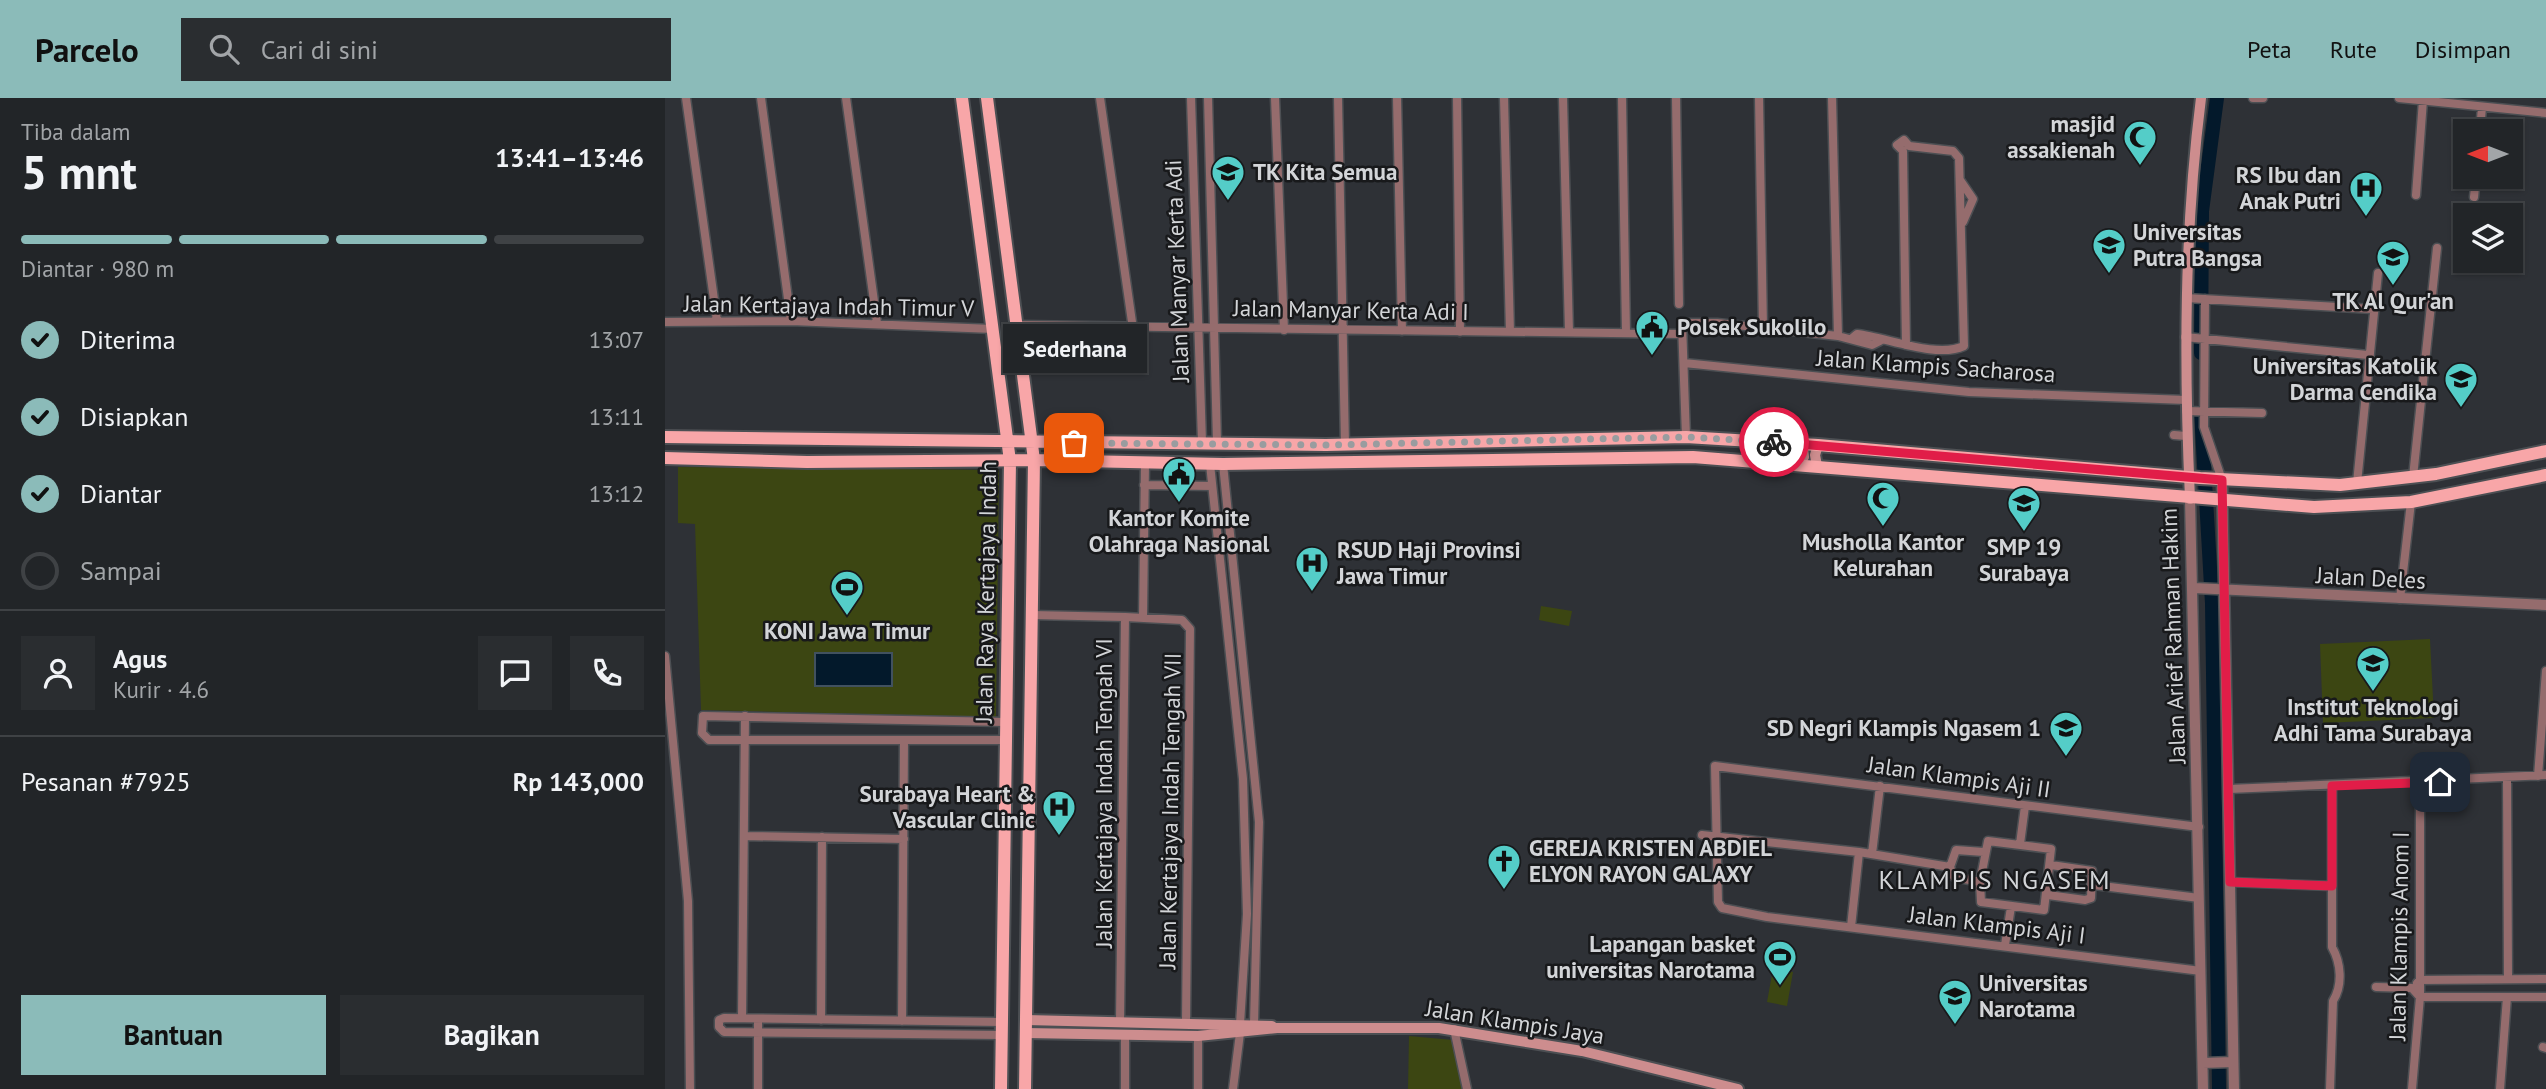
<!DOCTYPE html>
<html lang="id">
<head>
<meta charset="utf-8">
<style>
	:root { --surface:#222528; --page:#2a2d30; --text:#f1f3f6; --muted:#a2a5a8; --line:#3f4245; --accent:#8bbbb9 }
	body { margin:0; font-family:"PT Sans",sans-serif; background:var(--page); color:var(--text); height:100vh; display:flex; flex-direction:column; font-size:26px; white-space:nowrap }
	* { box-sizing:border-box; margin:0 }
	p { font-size:23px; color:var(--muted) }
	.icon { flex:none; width:38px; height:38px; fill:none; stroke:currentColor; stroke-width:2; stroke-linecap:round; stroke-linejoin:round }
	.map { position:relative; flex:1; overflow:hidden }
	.drawer { display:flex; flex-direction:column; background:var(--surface); width:665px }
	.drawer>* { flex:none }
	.needle { width:46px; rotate:270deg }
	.controls { position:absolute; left:1788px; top:21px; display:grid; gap:14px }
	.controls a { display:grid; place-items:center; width:70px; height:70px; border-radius:0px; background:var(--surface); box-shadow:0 2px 5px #0004,0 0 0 2px var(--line); font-size:35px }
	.pin { position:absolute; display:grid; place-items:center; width:60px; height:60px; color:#fff; margin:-30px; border-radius:14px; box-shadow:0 4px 10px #0006 }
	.courier { position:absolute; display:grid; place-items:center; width:70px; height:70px; margin:-35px; border:5px solid #e11d48; border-radius:50%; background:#fff; color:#222; box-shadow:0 2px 9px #0007 }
	.bubble { position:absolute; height:49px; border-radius:0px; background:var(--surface); box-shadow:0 2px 5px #0004,0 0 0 2px var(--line); font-size:23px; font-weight:600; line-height:49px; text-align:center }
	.overview em { font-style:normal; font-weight:600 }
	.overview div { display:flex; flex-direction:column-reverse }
	.overview { display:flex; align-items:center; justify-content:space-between; height:119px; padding:0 21px }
	h1 { font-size:46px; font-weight:600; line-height:52px }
	.bar { display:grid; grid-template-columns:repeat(4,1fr); gap:10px 7px; align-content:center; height:84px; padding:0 21px }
	.bar i { height:9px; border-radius:5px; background:var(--line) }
	.bar .active { background:var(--accent) }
	.bar p { grid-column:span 4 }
	.line { display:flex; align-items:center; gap:18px; padding:0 21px; border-top:2px solid var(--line) }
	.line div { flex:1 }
	.round { display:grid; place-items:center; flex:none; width:74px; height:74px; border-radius:0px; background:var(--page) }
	ol { padding:0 21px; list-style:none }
	li { display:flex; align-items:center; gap:21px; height:77px }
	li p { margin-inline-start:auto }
	li .icon { padding:7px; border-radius:50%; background:var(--accent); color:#111; stroke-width:4 }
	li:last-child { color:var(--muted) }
	li i { width:38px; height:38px; border:4px solid var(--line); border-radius:50% }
	.button { display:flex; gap:14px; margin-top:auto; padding:14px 21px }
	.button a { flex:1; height:80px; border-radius:0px; background:var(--accent); color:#111; font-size:28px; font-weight:600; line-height:80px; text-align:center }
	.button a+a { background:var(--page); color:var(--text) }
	header { display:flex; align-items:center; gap:42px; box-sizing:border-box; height:98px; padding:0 35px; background:var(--accent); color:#111 }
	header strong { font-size:33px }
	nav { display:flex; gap:38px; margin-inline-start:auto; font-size:24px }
	.search { width:490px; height:63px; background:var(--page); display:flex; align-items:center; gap:18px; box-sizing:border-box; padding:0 24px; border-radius:0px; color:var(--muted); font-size:26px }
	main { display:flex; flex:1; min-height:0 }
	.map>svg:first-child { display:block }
</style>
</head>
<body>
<header>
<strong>Parcelo</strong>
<div class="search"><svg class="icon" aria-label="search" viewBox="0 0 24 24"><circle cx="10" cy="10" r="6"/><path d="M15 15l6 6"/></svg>Cari di sini</div>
<nav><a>Peta</a><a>Rute</a><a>Disimpan</a></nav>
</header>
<main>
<section class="drawer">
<div class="overview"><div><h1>5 mnt</h1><p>Tiba dalam</p></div><em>13:41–13:46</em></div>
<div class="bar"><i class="active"></i><i class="active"></i><i class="active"></i><i></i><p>Diantar · 980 m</p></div>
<ol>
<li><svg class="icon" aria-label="check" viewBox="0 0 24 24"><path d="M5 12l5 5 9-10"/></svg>Diterima<p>13:07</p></li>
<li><svg class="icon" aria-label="check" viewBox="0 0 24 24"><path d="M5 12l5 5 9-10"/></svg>Disiapkan<p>13:11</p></li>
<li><svg class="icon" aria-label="check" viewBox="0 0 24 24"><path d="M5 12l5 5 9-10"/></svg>Diantar<p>13:12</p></li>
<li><i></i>Sampai</li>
</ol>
<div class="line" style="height:126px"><a class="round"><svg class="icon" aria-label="person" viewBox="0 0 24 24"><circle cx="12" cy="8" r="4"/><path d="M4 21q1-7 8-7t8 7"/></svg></a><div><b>Agus</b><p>Kurir · 4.6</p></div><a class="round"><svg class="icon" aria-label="chat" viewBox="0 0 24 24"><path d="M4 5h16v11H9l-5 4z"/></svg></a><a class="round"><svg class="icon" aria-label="phone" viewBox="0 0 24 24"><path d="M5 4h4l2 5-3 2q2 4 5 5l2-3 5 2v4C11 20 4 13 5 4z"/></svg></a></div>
<div class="line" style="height:91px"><div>Pesanan #7925</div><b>Rp 143,000</b></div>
<div class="button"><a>Bantuan</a><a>Bagikan</a></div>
</section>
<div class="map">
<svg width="1881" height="991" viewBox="0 0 1881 991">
	<rect width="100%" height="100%" fill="#2e3136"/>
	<path fill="#3c4612" d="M13,369L334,372L331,619L36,612L30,426L13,425Z
		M876,508L907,513L904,528L874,522Z
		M1765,541L1769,620L1658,625L1655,546Z
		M1108,871L1128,874L1122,908L1102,904Z
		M744,938L788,942L802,991H743Z"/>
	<path fill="#03192b" stroke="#41515f" stroke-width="2" d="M150,555H227V588H150Z"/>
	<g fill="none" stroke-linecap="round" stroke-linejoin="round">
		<path stroke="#03192b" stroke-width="14" d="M1536,255L1537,113L1552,0
			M1536,314L1547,505L1554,991"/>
		<defs>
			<path id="minor" d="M21,0L52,223
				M96,0L126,223
				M181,0L212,225
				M435,0L468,231
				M526,0L537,344
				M543,0L552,344
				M610,0L619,232
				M673,0L680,346
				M732,0L737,233
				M792,0L795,234
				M839,0L845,234
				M898,0L904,234
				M957,0L961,235
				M1011,0L1014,206
				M1094,0L1098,230
				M1167,0L1173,238
				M1588,0H1598
				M1734,0L1881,15
				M1815,33L1817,9
				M1295,82L1308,101L1298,124
				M1751,97L1758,2
				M1809,99L1811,79
				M1521,200L1708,211
				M1540,201L1539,329L1557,382
				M0,224L126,223L328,231
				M354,227L1017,236
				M1520,239L1703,257
				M1186,241L1192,236C1221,239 1271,261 1299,248L1294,60L1288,53L1244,48L1239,42L1232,47L1238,53L1241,247
				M1019,265L1304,294L1521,302
				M1521,313L1597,315
				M1509,337L1521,338
				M1021,339L1017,225H1052L1173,238L1207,247L1215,243
				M545,366L578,681L582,816L575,926
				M558,366L594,724L589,926
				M1748,379L1772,150
				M1692,385L1713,175
				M479,387L547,388
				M1735,501L1746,404
				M367,517L460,519L455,923
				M460,519L517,522L525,531L521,924
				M478,520L480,365
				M0,558L23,803L25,991
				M340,624L38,618L37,635L44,642H340
				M1873,678L1881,573
				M1842,680L1843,881
				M1564,691L1881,677
				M1534,729L1050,668L1053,804L1057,810L1102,819L1536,873
				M1037,737L1194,754L1285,769
				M79,738L239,741
				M1323,743L1386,751L1379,812L1316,804L1315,784Z
				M1355,746L1360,708
				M1207,756L1215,688
				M1315,784L1289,779L1285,769L1291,752L1319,754
				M1565,784L1667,788
				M1429,787L1534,800
				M1383,797L1420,802L1426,800L1427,773L1386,767
				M1186,829L1194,754
				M1340,847L1346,809
				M1752,885L1755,882L1881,881
				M1711,889L1747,890L1755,899H1881
				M77,920L80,618
				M156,922L157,739
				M237,923L239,643
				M789,931L802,991
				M337,937L59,934L54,929V922L59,920L337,924
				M460,938V991
				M533,938V991
				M1878,949L1881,950
				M93,991V921
				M568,991L575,935
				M1665,991L1668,903C1678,887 1676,865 1667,849V688
				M1747,991L1755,899V685
				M1835,991L1842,899"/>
			<path id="tertiary" d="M1557,382L1569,991
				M1525,401L1538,991
				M1529,490L1881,507
				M1538,965L1568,964"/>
			<path id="secondary" d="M1132,367L1139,359L1138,350L1133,346
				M1152,368L1150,357L1153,347
				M1525,401C1519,266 1519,134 1536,0
				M361,922L607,928
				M361,935L533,938L612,930H774L917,953L1073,991"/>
			<path id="primary" d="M297,0L345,363L336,991
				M322,0L369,362L360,991
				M0,339L661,347L1021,339L1153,347L1535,380L1675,387L1771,376L1881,353
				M0,360L142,364L369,362L558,366L1028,359L1649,409L1746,404L1881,377"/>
		</defs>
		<use href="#minor" stroke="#4c4f53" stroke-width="11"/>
		<use href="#tertiary" stroke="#4c4f53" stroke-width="13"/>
		<use href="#secondary" stroke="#4c4f53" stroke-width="14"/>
		<use href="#primary" stroke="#4c4f53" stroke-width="16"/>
		<use href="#minor" stroke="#956c6d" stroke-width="8"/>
		<use href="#tertiary" stroke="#956c6d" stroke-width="10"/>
		<use href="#secondary" stroke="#cd8d8e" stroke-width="10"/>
		<use href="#primary" stroke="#f8a6a8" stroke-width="12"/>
	</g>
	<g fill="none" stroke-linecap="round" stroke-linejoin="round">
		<path stroke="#999c9f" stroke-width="7" stroke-dasharray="0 12.6" d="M409,345L661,347L1021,339L1109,344"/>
		<path stroke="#e11d48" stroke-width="9" d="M1109,344L1557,382L1565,784L1667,788V688L1775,684"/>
	</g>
	<defs>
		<symbol id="mosque-pin" viewBox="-11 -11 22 30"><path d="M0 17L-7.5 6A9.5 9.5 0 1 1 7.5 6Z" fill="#54cdc8" stroke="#18191b"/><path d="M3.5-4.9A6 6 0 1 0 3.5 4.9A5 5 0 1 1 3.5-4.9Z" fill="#111"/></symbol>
		<symbol id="school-pin" viewBox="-11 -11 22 30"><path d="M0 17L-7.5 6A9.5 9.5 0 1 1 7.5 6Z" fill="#54cdc8" stroke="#18191b"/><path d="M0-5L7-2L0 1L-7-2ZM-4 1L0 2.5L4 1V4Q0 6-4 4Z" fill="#111"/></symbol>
		<symbol id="hospital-pin" viewBox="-11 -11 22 30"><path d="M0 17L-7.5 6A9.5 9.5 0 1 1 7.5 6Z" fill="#54cdc8" stroke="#18191b"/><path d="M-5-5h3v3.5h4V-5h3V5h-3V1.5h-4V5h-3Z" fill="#111"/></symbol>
		<symbol id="university-pin" viewBox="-11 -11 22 30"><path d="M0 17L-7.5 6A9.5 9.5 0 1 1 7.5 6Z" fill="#54cdc8" stroke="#18191b"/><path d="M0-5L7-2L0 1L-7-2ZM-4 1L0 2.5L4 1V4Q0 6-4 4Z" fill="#111"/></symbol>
		<symbol id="civic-pin" viewBox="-11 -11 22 30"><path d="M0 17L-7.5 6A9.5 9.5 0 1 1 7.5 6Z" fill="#54cdc8" stroke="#18191b"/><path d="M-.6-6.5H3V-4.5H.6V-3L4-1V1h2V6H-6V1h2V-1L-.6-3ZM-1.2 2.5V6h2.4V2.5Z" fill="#111"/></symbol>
		<symbol id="stadium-pin" viewBox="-11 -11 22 30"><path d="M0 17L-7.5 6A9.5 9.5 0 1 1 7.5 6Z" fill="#54cdc8" stroke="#18191b"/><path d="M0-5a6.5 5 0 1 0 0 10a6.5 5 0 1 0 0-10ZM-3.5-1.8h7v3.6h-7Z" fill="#111"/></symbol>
		<symbol id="church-pin" viewBox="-11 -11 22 30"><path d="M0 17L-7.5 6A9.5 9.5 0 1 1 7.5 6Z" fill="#54cdc8" stroke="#18191b"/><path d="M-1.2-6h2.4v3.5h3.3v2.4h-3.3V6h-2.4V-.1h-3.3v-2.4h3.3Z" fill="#111"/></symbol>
	</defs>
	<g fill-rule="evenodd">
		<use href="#mosque-pin" x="1456" y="20" width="38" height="52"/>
		<use href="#school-pin" x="544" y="55" width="38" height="52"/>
		<use href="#hospital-pin" x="1682" y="71" width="38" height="52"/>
		<use href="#university-pin" x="1425" y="128" width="38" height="52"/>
		<use href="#school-pin" x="1709" y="140" width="38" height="52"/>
		<use href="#civic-pin" x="968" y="210" width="38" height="52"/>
		<use href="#university-pin" x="1777" y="262" width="38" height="52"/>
		<use href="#civic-pin" x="495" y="357" width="38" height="52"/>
		<use href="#mosque-pin" x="1199" y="381" width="38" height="52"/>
		<use href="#school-pin" x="1340" y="386" width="38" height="52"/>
		<use href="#hospital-pin" x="628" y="446" width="38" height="52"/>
		<use href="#stadium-pin" x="163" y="470" width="38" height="52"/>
		<use href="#university-pin" x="1689" y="546" width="38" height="52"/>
		<use href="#school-pin" x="1382" y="611" width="38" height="52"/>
		<use href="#hospital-pin" x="375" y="690" width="38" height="52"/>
		<use href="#church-pin" x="820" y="744" width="38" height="52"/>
		<use href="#stadium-pin" x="1096" y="840" width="38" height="52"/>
		<use href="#university-pin" x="1271" y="879" width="38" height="52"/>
	</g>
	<g text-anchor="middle" stroke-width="5" stroke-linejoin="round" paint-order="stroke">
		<g font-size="23" font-weight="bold" fill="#d3d5d8" stroke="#18191b" text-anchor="end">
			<text x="1450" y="34">masjid<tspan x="1450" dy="26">assakienah</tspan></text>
			<text x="588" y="82" text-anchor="start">TK Kita Semua</text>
			<text x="1676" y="85">RS Ibu dan<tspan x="1676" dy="26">Anak Putri</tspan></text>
			<text x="1468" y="142" text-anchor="start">Universitas<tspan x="1468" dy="26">Putra Bangsa</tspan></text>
			<text x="1728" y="211" text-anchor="middle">TK Al Qur'an</text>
			<text x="1012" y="237" text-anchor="start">Polsek Sukolilo</text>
			<text x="1772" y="276">Universitas Katolik<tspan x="1772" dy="26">Darma Cendika</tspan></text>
			<text x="514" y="428" text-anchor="middle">Kantor Komite<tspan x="514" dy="26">Olahraga Nasional</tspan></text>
			<text x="1218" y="452" text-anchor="middle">Musholla Kantor<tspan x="1218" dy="26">Kelurahan</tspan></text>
			<text x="1359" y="457" text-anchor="middle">SMP 19<tspan x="1359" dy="26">Surabaya</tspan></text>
			<text x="672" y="460" text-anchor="start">RSUD Haji Provinsi<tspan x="672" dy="26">Jawa Timur</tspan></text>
			<text x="182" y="541" text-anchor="middle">KONI Jawa Timur</text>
			<text x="1708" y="617" text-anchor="middle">Institut Teknologi<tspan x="1708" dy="26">Adhi Tama Surabaya</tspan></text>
			<text x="1376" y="638">SD Negri Klampis Ngasem 1</text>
			<text x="370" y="704">Surabaya Heart &amp;<tspan x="370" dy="26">Vascular Clinic</tspan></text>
			<text x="864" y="758" text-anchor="start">GEREJA KRISTEN ABDIEL<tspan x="864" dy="26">ELYON RAYON GALAXY</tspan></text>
			<text x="1090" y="854">Lapangan basket<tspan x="1090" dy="26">universitas Narotama</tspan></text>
			<text x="1314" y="893" text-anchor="start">Universitas<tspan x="1314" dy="26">Narotama</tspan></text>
		</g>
		<g font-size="23" fill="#d3d5d8" stroke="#18191b">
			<text transform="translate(512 173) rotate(-92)" y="8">Jalan Manyar Kerta Adi</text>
			<text transform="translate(164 208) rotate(1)" y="8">Jalan Kertajaya Indah Timur V</text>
			<text transform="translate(686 212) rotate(1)" y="8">Jalan Manyar Kerta Adi I</text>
			<text transform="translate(1271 268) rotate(4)" y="8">Jalan Klampis Sacharosa</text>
			<text transform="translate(1706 480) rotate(3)" y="8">Jalan Deles</text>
			<text transform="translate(321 494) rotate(-89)" y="8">Jalan Raya Kertajaya Indah</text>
			<text transform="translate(1508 538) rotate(-92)" y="8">Jalan Arief Rahman Hakim</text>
			<text transform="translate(1294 679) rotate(8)" y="8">Jalan Klampis Aji II</text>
			<text transform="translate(439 695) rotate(-90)" y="8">Jalan Kertajaya Indah Tengah VI</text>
			<text transform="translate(505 713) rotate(-89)" y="8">Jalan Kertajaya Indah Tengah VII</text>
			<text transform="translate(1332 827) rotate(7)" y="8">Jalan Klampis Aji I</text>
			<text transform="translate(1734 838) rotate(-89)" y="8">Jalan Klampis Anom I</text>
			<text transform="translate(850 924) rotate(9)" y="8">Jalan Klampis Jaya</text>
		</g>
		<g font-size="26" letter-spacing="2" fill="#d3d5d8" stroke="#18191b">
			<text x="1330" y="791">KLAMPIS NGASEM</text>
		</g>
	</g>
</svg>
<div class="controls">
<a><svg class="needle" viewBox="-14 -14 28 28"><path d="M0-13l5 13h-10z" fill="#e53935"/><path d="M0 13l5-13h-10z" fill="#a2a5a8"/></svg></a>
<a><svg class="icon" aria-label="layers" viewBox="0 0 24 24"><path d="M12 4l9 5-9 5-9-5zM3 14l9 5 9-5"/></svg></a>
</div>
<div class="pin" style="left:409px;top:345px;background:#ea580c"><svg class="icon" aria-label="bag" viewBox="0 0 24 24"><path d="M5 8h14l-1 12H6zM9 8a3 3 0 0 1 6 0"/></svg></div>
<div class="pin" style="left:1775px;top:684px;background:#1f2937"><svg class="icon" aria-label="home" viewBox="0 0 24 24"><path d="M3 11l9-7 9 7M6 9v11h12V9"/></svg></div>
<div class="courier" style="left:1109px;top:344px"><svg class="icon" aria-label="bike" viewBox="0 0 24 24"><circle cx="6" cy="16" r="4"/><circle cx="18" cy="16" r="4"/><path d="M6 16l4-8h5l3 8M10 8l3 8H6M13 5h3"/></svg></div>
<div class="bubble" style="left:338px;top:226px;width:144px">Sederhana</div>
</div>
</main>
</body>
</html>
